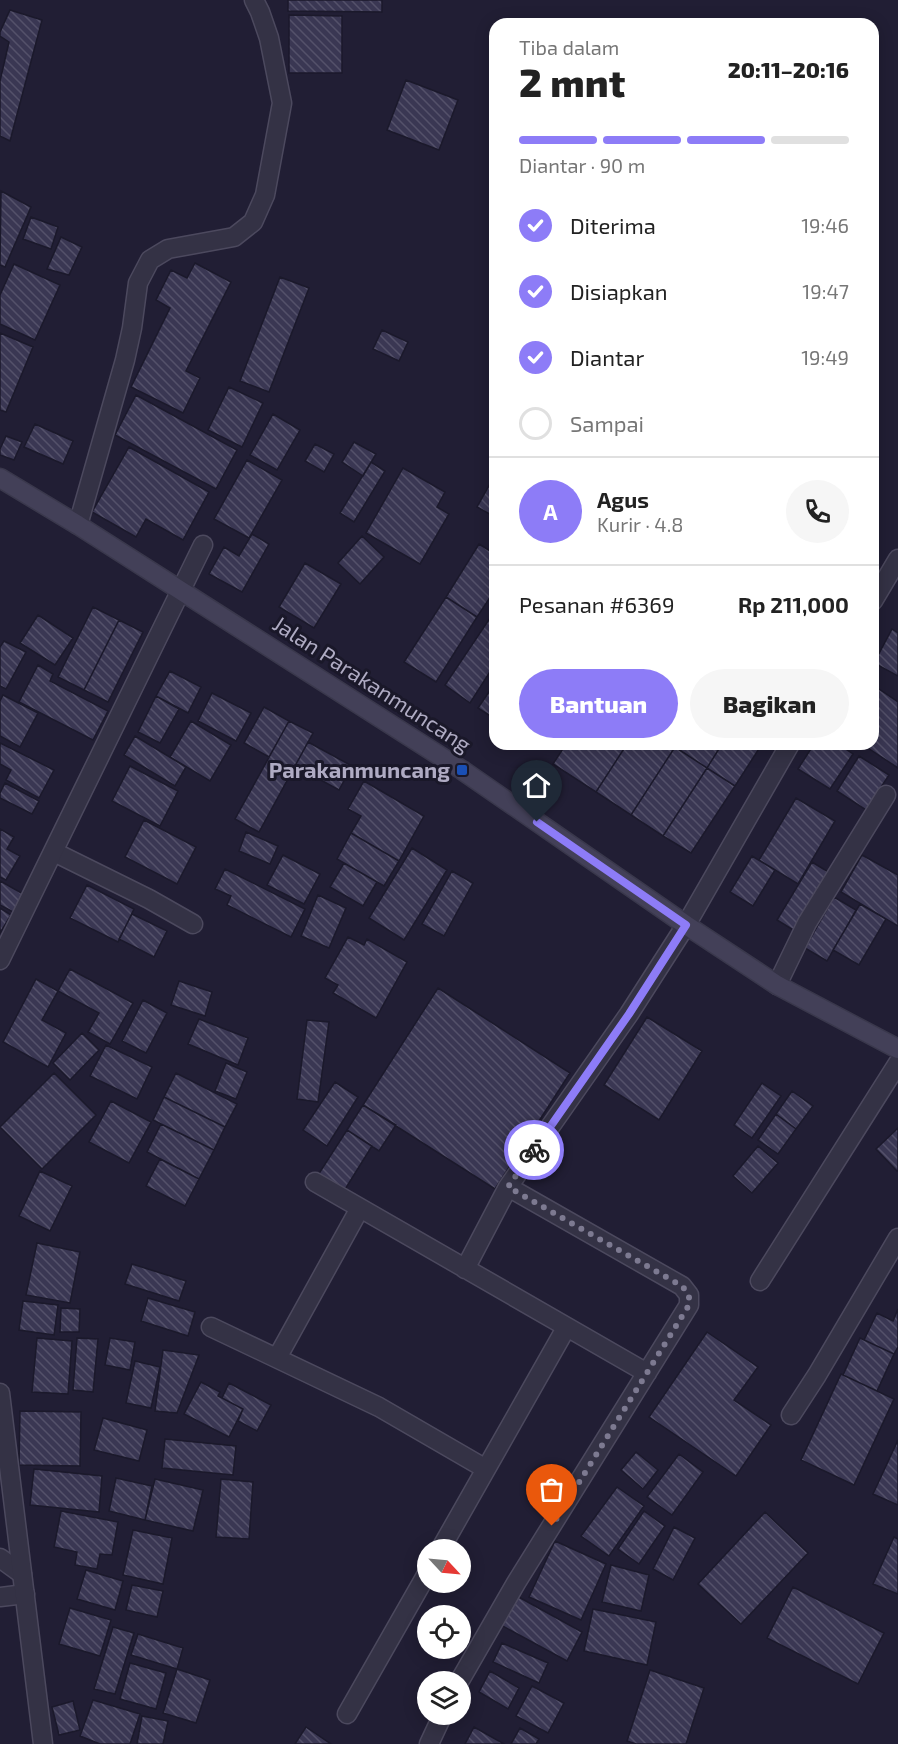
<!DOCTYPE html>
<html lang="id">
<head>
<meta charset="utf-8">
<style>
	:root { --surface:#fff; --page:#f6f6f6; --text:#222; --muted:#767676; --line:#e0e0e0; --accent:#8d7cf7 }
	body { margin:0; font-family:"Exo 2",sans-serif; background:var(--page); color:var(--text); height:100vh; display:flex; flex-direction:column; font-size:22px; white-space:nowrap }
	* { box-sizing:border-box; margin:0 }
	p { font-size:20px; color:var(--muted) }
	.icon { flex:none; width:33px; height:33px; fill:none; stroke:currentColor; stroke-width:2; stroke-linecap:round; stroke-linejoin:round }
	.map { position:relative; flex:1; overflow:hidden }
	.side { position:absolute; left:489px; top:18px; width:390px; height:732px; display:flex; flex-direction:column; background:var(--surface); border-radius:18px; box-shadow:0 3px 15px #0003 }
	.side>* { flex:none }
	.needle { width:39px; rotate:116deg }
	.tools { position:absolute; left:417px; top:1539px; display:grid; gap:12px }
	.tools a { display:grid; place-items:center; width:54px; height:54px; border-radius:50%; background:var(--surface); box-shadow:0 3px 15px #0003; font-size:30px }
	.pin { position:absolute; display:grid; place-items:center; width:51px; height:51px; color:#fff; margin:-62px -26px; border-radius:50% 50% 50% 0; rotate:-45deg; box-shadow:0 0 6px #0007 }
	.pin .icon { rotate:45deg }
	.courier { position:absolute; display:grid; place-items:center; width:60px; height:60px; margin:-30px; border:4px solid #8d7cf7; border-radius:50%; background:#fff; color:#222; box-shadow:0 2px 8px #0007 }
	.overview em { font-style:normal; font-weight:800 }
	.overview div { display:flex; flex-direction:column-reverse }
	.overview { display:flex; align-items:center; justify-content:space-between; height:102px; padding:0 30px }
	h1 { font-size:39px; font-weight:800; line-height:45px }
	.bar { display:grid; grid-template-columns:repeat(4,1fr); gap:9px 6px; align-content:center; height:72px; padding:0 30px }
	.bar i { height:8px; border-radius:4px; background:var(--line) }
	.bar .current { background:var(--accent) }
	.bar p { grid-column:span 4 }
	.line { display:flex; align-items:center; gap:15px; padding:0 30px; border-top:2px solid var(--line) }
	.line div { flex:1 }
	.round { display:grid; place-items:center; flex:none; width:63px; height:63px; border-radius:32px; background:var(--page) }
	ol { padding:0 30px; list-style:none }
	li { display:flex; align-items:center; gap:18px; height:66px }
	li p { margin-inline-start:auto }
	li .icon { padding:6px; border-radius:50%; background:var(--accent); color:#fff; stroke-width:4 }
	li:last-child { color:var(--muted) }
	li i { width:33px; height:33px; border:3px solid var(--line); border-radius:50% }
	.button { display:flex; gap:12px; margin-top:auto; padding:12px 30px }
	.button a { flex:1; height:69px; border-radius:36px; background:var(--accent); color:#fff; font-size:24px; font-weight:800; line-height:69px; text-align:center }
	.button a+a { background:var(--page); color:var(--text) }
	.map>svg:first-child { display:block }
</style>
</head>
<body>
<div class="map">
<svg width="898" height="1744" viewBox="0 0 898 1744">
	<defs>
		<pattern id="building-back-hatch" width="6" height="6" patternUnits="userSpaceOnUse" patternTransform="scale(1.5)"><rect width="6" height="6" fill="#3a3753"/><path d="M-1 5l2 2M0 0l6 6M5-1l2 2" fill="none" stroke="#54516a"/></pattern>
	</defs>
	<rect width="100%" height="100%" fill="#211e34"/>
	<path fill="url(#building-back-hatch)" stroke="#1b192b" stroke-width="1.5" d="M288,0H382V12L288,11Z
		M10,10L42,20L10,141L0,136V81L9,42L0,36V32Z
		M289,15L342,16V73H289Z
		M406,80L458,100L439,150L387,130Z
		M1,191L31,207L5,267L0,265Z
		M31,217L58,227L51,249L23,239Z
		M61,237L82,247L69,275L47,269Z
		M195,263L231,282L186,371L200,378L183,413L131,387L170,308L156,300L171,270L187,278Z
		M14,264L60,285L35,340L0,324V295Z
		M280,277L309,288L269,392L240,381Z
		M382,330L408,342L399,361L373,349Z
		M0,333L33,347L6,412L0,410Z
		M229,387L263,403L242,447L208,430Z
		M136,395L237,450L216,489L115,435Z
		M273,414L300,430L277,470L250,455Z
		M35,424L73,441L63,464L24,447Z
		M6,436L22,442L14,460L0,455V449Z
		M354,442L376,454L363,476L342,462Z
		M315,444L334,454L324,472L305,461Z
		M129,447L209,492L183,540L146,519L136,537L92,512Z
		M247,460L282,480L249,538L214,519Z
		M371,462L385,471L354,522L340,513Z
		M403,468L445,492L437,507L449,514L420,564L366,533Z
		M495,475V517L477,507Z
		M252,534L269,544L242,592L209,574L224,547L239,556Z
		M362,536L384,557L360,584L338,563Z
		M479,544L495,554V590L477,617L446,597Z
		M305,563L341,584L314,628L279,607Z
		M446,597L477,617L436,682L404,662Z
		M93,607L119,620L84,690L58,677Z
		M38,615L73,638L55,665L20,643Z
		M490,618L495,622V664L470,703L445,685Z
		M119,620L143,632L108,702L84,690Z
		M892,629L898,633V676L874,663Z
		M4,641L26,652L6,689L0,686V647Z
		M38,665L53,674L50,681L108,711L93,740L19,702Z
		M170,671L201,687L188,713L156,696Z
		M495,683V719L478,708Z
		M873,685L898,702V768L862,744H873Z
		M212,693L251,713L236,741L198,721Z
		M3,695L38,713L20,747L0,736V701Z
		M156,696L179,709L160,743L138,732Z
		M264,707L289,721L269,757L244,743Z
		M191,721L231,745L210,781L170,757Z
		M289,721L313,733L259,832L235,819Z
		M135,736L186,767L175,786L124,755Z
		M308,742L352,766L339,790L295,766Z
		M0,743L54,770L39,798L6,780L11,770L0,764Z
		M566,744H627L596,792L553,764Z
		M627,744H670L675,747L631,815L596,792Z
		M677,744H722L707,768L675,747Z
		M722,744H762L735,786L707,768Z
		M814,744H838L853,754L830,789L798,769Z
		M675,747L707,768L663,836L631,815Z
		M859,756L889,775L866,810L837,791Z
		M130,766L178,791L160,826L112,801Z
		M707,768L735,786L691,853L663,836Z
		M364,781L424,816L399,861L351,833L361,816L348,809Z
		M5,783L39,801L32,814L0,798V793Z
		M796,798L835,821L798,884L759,860Z
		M144,820L196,847L177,884L125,857Z
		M0,829L14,837L7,849L20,856L6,880L0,877Z
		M246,832L278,846L270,864L239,851Z
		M351,833L399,861L384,886L337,859Z
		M412,848L447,870L404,940L369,918Z
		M283,855L320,874L304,904L267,885Z
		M862,855L898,875V926L841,892Z
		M752,856L775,870L753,906L730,892Z
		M812,862L830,873L795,931L777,920Z
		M344,863L377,882L363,906L330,887Z
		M225,869L305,909L291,937L227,905L231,896L215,889Z
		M452,871L473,883L444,936L422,924Z
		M0,881L25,895L15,913L0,905Z
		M87,885L134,909L118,942L70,918Z
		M318,895L346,908L329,948L301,936Z
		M834,897L856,910L827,961L805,948Z
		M860,904L886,919L859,965L833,950Z
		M0,908L11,915L0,933Z
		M132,914L167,931L154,957L119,939Z
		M348,937L364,945L367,939L407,962L376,1018L333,993L338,985L325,978Z
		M70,969L133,1003L110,1044L88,1032L99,1013L58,991Z
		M36,979L58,991L42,1020L66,1033L48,1067L3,1042Z
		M179,981L212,992L205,1016L171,1005Z
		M438,988L570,1073L495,1189L363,1105Z
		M143,1000L167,1013L146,1053L122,1041Z
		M647,1017L702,1051L659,1120L604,1085Z
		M199,1019L248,1038L238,1065L188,1044Z
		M307,1020L329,1022L318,1102L297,1099Z
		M82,1033L99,1050L70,1080L53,1063Z
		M106,1045L152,1067L137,1099L90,1076Z
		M226,1063L247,1072L236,1099L215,1091Z
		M54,1073L96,1115L42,1169L0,1127Z
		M176,1073L237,1104L225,1127L164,1097Z
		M335,1082L358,1097L327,1146L303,1130Z
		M762,1083L781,1096L752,1138L734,1125Z
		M792,1091L813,1106L796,1129L776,1114Z
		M164,1097L225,1127L214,1150L153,1120Z
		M111,1101L151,1122L129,1163L89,1142Z
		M363,1105L396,1125L379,1151L347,1130Z
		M776,1114L796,1129L778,1154L758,1140Z
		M161,1124L214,1150L199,1179L147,1152Z
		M898,1128V1171H897L876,1149Z
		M347,1130L372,1146L344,1191L318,1175Z
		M758,1146L778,1163L752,1193L733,1176Z
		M160,1159L199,1179L185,1206L146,1186Z
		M40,1171L72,1186L50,1231L19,1216Z
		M37,1243L80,1252L70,1303L26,1295Z
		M132,1264L186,1281L179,1301L125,1284Z
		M148,1298L195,1312L188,1336L141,1321Z
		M23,1301L58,1305L54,1335L19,1330Z
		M61,1308L80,1309L79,1332H60Z
		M898,1309V1347L894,1354L864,1340L877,1313L893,1321Z
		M707,1332L758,1367L734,1400L771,1425L736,1476L649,1417Z
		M37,1338L72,1341L68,1394L32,1392Z
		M77,1338L98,1339L93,1392L73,1390Z
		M110,1338L135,1342L130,1370L105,1365Z
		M860,1338L894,1354L877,1391L843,1375Z
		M163,1350L199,1355L177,1413L155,1411Z
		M135,1361L160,1367L151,1408L126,1403Z
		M841,1374L894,1399L854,1485L801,1460Z
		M201,1382L220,1392L218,1396L243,1409L229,1437L184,1414Z
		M229,1383L271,1405L257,1431L238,1421L243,1409L222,1398Z
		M20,1411L81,1412L80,1466L19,1465Z
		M103,1418L147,1430L139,1461L94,1450Z
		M165,1439L236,1446L233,1475L162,1468Z
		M898,1440V1505L873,1494Z
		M636,1452L658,1470L643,1489L621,1470Z
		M679,1454L703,1472L672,1515L647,1497Z
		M34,1469L102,1476L99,1512L30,1505Z
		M116,1478L152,1486L145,1520L109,1511Z
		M155,1479L203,1490L193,1531L145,1520Z
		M221,1479L253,1482L249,1539L216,1537Z
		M617,1487L644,1506L609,1556L581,1536Z
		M61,1511L118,1522L112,1555L100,1554L97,1569L75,1565L77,1552L54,1547Z
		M644,1511L665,1526L639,1564L618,1549Z
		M765,1512L808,1553L741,1624L698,1584Z
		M674,1527L695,1538L673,1580L653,1569Z
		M133,1530L172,1538L163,1584L123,1575Z
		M894,1537L898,1539V1594L873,1584Z
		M555,1541L606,1564L581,1620L529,1597Z
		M611,1565L649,1575L641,1611L602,1602Z
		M86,1570L123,1581L115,1610L77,1599Z
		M132,1585L163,1591L157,1617L126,1610Z
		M793,1587L884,1633L858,1684L767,1638Z
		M515,1595L582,1632L567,1661L499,1624Z
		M70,1608L111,1620L100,1656L59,1644Z
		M593,1609L656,1622L647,1665L584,1651Z
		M113,1627L134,1633L115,1694L94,1689Z
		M138,1634L183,1648L177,1669L131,1655Z
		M502,1643L548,1663L539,1683L493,1662Z
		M130,1663L166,1673L156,1709L120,1699Z
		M177,1669L210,1680L196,1723L163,1713Z
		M650,1670L704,1688L686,1744H636L627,1741Z
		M490,1671L519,1688L508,1709L479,1692Z
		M532,1686L564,1703L548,1733L516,1716Z
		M93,1700L140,1714L130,1744H100L80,1736Z
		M73,1701L80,1730L59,1735L52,1707Z
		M142,1716L168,1721L163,1744H137Z
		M306,1727L331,1744H295Z
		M474,1727L504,1744H465Z
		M520,1728L539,1739L536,1744H511Z"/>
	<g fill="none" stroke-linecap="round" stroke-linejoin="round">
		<defs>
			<path id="service" d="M181,590L203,545
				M760,1281L898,1063
				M0,1558L22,1574"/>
			<path id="minor" d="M78,525L125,360L132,328L138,283L150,260L168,249L234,237L253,222L265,195L282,103L269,38L260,12L254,0
				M873,601L898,559
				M54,852L149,899L193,924
				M777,985L807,923L886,795
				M315,1182L647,1373
				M465,1269L508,1187L629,1014L686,925L790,744
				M211,1327L379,1407L486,1469
				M277,1358L360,1208
				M791,1415L817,1375L898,1238
				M440,1550L566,1328
				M0,1597L25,1594
				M459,1682L516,1583L689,1305V1295L682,1286L508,1187
				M347,1714L428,1572
				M429,1744L443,1714"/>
			<path id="tertiary" d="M0,960L181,590
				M0,1393L43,1744"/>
			<path id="secondary" d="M0,478L78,525L462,770L686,925L777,985L898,1049"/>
		</defs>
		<use href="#service" stroke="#4c495e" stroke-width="21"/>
		<use href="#minor" stroke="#4c495e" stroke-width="21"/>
		<use href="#tertiary" stroke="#4c495e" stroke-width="21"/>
		<use href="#secondary" stroke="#3a384c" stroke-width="21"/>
		<use href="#service" stroke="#343245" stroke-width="18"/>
		<use href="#minor" stroke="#343245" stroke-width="18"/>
		<use href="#tertiary" stroke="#343245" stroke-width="18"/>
		<use href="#secondary" stroke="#434058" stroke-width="18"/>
	</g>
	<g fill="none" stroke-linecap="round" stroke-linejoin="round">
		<path stroke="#7d7a91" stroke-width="6" stroke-dasharray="0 10.8" d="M534,1150L508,1187L682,1286L689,1295V1305L552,1526"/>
		<path stroke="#8d7cf7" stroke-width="8" d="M534,1150L629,1014L686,925L537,822"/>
	</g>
	<rect fill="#1a4fb4" stroke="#1a1829" stroke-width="2" x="456" y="764" width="12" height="12" rx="3"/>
	<g text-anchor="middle" stroke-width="6" stroke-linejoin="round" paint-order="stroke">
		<g font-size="22" fill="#afabc3" stroke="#1a1829">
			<text transform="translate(372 684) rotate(33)" y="8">Jalan Parakanmuncang</text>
		</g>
		<g font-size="22" font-weight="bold" fill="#afabc3" stroke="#1a1829" text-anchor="end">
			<text x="450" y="778">Parakanmuncang</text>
		</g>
	</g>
</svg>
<div class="tools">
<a><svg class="needle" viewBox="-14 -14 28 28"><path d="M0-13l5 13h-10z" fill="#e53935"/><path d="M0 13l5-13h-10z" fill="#767676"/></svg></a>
<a><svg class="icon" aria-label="locate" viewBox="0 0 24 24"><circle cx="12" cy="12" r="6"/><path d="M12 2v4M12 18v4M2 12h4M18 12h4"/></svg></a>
<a><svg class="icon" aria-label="layers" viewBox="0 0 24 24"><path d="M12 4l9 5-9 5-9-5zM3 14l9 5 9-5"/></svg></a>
</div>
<div class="pin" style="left:552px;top:1526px;background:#ea580c"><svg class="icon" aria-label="bag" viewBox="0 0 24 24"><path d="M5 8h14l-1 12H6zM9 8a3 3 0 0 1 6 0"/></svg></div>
<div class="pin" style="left:537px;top:822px;background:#1f2937"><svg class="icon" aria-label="home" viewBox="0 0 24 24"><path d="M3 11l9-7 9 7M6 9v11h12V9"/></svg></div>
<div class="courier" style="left:534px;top:1150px"><svg class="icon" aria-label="bike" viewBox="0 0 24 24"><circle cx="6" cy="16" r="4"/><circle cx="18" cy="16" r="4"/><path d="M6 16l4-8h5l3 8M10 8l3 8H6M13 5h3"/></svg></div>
<section class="side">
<div class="overview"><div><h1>2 mnt</h1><p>Tiba dalam</p></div><em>20:11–20:16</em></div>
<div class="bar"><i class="current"></i><i class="current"></i><i class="current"></i><i></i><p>Diantar · 90 m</p></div>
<ol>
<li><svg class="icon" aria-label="check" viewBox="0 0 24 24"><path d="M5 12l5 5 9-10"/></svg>Diterima<p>19:46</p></li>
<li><svg class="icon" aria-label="check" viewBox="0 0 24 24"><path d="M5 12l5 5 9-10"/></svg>Disiapkan<p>19:47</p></li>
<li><svg class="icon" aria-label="check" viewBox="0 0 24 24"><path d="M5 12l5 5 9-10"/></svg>Diantar<p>19:49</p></li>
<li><i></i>Sampai</li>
</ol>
<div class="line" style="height:108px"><b class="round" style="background:var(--accent);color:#fff">A</b><div><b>Agus</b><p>Kurir · 4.8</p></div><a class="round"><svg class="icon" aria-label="phone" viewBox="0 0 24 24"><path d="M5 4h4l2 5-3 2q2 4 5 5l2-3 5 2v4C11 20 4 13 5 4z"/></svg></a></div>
<div class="line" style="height:78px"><div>Pesanan #6369</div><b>Rp 211,000</b></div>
<div class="button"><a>Bantuan</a><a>Bagikan</a></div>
</section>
</div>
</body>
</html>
